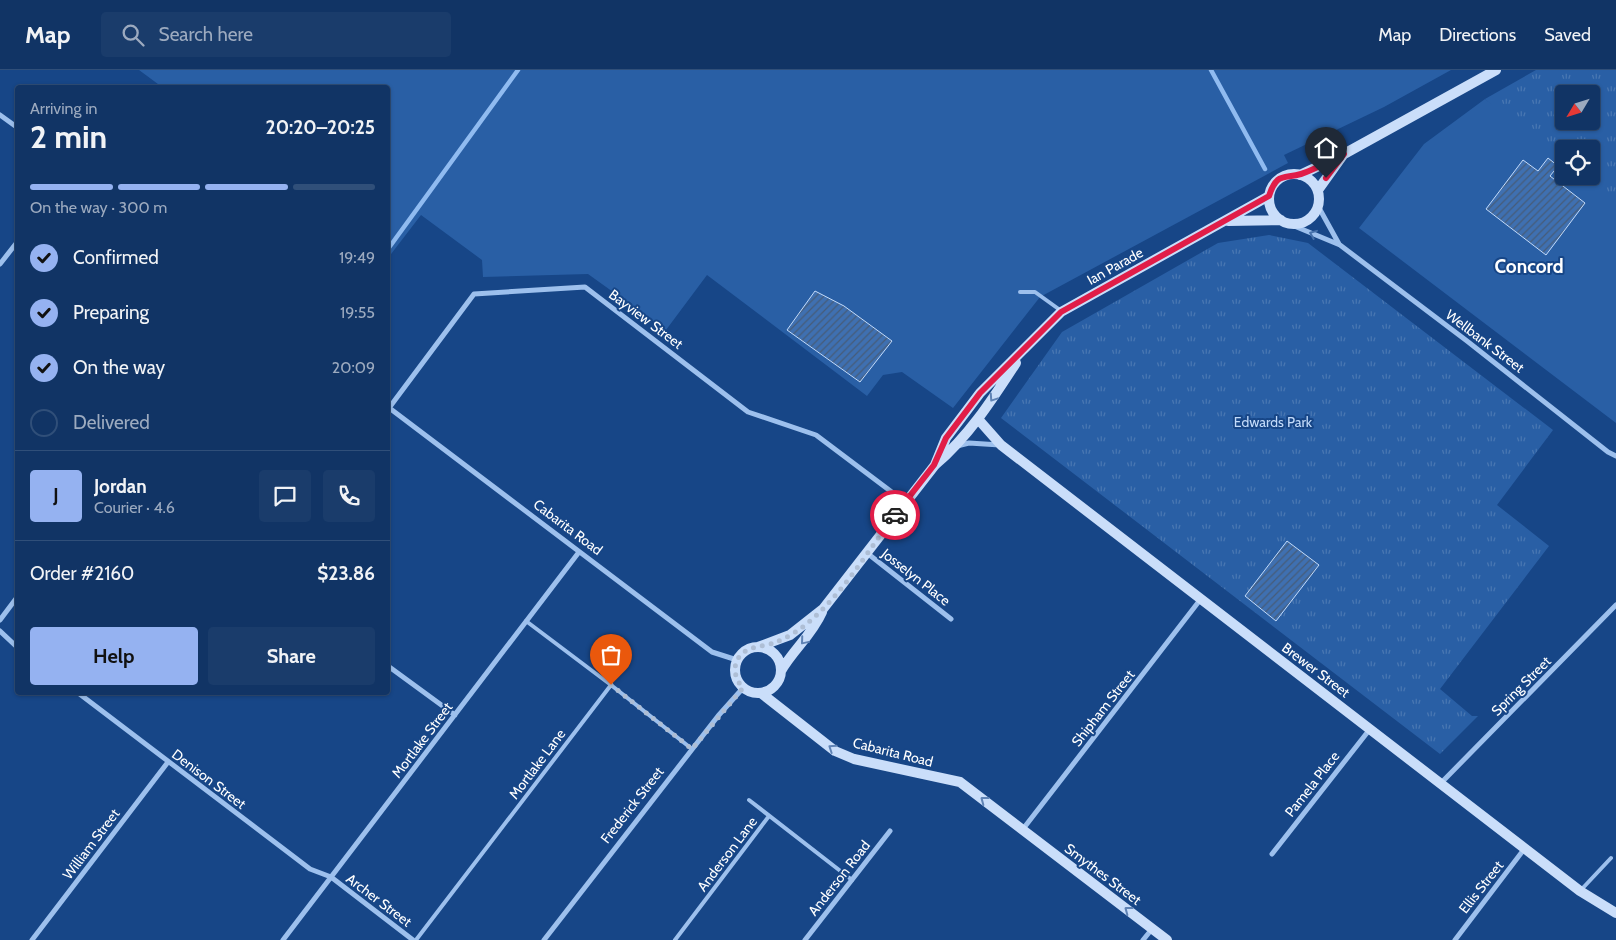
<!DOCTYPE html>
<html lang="en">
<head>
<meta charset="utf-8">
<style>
	:root { --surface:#113465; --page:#1a3c6b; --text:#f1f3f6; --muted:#9caabf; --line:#304f79; --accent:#95b2f1 }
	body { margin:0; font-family:Cabin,sans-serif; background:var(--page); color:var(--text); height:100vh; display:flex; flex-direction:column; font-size:19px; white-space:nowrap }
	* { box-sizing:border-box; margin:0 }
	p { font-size:16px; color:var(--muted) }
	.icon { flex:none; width:28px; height:28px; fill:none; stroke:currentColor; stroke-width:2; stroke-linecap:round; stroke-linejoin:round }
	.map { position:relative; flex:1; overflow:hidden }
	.panel { position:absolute; left:15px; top:15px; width:375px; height:610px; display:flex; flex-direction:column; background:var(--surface); border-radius:5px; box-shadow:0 1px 4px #0004,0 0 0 1px var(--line) }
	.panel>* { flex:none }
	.needle { width:32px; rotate:232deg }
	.buttons { position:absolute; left:1555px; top:15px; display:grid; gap:10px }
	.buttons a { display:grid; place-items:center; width:45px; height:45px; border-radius:5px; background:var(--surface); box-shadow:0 1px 4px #0004,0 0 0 1px var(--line); font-size:25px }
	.pin { position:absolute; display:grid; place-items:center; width:42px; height:42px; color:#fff; margin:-51px -21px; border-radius:50% 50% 50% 0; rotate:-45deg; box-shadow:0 0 5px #0007 }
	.pin .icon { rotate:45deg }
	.courier { position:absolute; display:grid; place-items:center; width:50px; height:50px; margin:-25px; border:4px solid #e11d48; border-radius:50%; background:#fff; color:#222; box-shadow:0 1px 6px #0007 }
	.overview em { font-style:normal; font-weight:700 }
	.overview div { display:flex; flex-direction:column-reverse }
	.overview { display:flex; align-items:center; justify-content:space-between; height:85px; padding:0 15px }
	h1 { font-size:32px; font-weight:700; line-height:38px }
	.bar { display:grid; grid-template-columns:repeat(4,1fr); gap:8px 5px; align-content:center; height:60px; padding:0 15px }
	.bar i { height:6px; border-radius:4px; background:var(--line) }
	.bar .active { background:var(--accent) }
	.bar p { grid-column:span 4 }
	.line { display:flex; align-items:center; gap:12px; padding:0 15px; border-top:1px solid var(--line) }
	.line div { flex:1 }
	.round { display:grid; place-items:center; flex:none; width:52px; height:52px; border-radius:5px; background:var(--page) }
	ol { padding:0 15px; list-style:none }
	li { display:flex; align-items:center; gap:15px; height:55px }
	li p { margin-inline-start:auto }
	li .icon { padding:5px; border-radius:50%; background:var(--accent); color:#111; stroke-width:4 }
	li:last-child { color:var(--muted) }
	li i { width:28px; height:28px; border:2px solid var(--line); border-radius:50% }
	.button { display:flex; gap:10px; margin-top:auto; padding:10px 15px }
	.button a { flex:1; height:58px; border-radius:5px; background:var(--accent); color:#111; font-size:20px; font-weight:700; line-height:58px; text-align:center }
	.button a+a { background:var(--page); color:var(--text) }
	header { display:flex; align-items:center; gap:30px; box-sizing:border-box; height:70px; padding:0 25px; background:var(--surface); border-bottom:1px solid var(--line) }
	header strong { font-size:24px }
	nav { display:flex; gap:28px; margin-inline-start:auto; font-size:18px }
	.search { width:350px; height:45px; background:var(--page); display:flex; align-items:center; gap:12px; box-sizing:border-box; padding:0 18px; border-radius:5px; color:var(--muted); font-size:19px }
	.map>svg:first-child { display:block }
</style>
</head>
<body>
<header>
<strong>Map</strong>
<div class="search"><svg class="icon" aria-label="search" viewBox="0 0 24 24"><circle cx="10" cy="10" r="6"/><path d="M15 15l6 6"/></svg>Search here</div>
<nav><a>Map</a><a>Directions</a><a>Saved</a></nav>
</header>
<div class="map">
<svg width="1616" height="870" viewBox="0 0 1616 870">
	<defs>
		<pattern id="park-tufts" width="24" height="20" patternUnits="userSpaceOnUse" patternTransform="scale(1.25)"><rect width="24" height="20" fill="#295fa5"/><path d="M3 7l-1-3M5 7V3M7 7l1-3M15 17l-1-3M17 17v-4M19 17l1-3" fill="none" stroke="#4977b2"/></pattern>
		<pattern id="building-hatch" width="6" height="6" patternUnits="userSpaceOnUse" patternTransform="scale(1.25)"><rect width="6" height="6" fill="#3f70b1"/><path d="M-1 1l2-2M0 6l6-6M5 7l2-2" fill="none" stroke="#465c79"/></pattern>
	</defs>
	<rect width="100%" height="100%" fill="#174687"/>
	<path fill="#295fa5" d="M139,0H1451L1384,37L1284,85L1288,93L1040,227L953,338L902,302L883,305L867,326L707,205L666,260L588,204L483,207L482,190L421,145L388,188V18L162,17Z
		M1485,29L1564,88V106H1588L1616,128V353L1359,158L1424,74Z"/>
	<path fill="url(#park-tufts)" fill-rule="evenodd" d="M1536,0H1616V131L1583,106H1591V79H1564V92L1531,69L1485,29ZM1564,24H1591V51H1564Z
		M1269,165L1308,173L1553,360L1497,435L1549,476L1440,619L1472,646H1478L1440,684L1001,348L1062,262L1218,173Z"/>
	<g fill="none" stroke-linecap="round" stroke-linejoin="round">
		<path stroke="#90bbf0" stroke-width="4.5" d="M1211,0L1265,99
			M388,179L518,0"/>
	</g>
	<path fill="url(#building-hatch)" stroke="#c3dbfa" d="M1548,88L1558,96L1550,106L1585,133L1546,185L1486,139L1523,90L1538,101Z
		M815,221L844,236L892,271L860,312L787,260Z
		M1287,471L1319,495L1276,551L1245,526Z"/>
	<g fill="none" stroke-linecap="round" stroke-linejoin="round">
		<path stroke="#9dc0ed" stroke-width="4" d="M1020,222H1035L1060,240
			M611,615L692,679
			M749,730L852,810
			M1580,821L1611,788
			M416,870L611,615L526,551
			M675,870L769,746"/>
		<path stroke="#9dc0ed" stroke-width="5" d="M0,45L18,58
			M1318,136L1339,174
			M1287,153L1340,175L1467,271L1608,382L1616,386
			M0,194L18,171
			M388,337L712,582L737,590
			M389,338L474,224L585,217L748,342L816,365L905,432
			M957,376L969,373L1000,375
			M867,483L951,549
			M0,550L18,526
			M0,561L18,578
			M388,596L455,645
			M77,622L310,799L331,807L413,870
			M1441,713L1616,535
			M1023,759L1200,530
			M1272,784L1370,659
			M32,870L168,692
			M283,870L579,482
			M544,870L718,646L743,618
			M805,870L890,761
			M1143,870L1152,859
			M1455,870L1525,778"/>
		<path stroke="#cadefa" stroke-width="10" d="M1269 129a25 25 0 1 1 50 0a25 25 0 1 1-50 0Z
			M1300,105L1344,84L1496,0
			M1318,120L1343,85
			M1228,151L1281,150
			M978,349L1001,375L1580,821L1616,843
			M935,395L946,368L980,323L1061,242L1269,126
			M758,577L790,565L823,539L935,395C969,366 992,330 1016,293
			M735 600a23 23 0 1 1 46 0a23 23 0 1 1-46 0Z
			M781,601C793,580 812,565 822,542
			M761,623L835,681L854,689L960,712L1167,870"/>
	</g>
	<defs><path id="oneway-chevron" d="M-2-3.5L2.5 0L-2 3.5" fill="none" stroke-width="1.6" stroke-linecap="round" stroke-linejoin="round" transform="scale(1.25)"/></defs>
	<use stroke="#4671ab" href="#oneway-chevron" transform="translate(1313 164) rotate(-158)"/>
	<g stroke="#5f83b5">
		<use href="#oneway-chevron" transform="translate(993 328) rotate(124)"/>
		<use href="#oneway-chevron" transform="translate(804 571) rotate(130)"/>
		<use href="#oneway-chevron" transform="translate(832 678) rotate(-146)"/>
		<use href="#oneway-chevron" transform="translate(984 730) rotate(-143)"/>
		<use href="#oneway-chevron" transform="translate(1128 840) rotate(-143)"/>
	</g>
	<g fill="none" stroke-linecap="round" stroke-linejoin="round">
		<path stroke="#aebed5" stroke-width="5" stroke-dasharray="0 9" d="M611,615L692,679L743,618C735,609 732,597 739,587C747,576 762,577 774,573C784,569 795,563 804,556C841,527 867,482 895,445"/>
		<path stroke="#e11d48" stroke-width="6" d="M895,445L934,395L946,368L980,323L1061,242L1269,126C1277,102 1283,109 1301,104C1315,100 1330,90 1344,84L1326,108"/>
	</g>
	<g text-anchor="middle" stroke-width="4" stroke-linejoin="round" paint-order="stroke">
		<g font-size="14" fill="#fff" stroke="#174687">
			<text transform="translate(1115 196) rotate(-29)" y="5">Ian Parade</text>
			<text transform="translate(646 249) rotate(37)" y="5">Bayview Street</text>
			<text transform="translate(1485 271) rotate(37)" y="5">Wellbank Street</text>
			<text transform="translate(568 457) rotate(37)" y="5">Cabarita Road</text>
			<text transform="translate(916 507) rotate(38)" y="5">Josselyn Place</text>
			<text transform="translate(1316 600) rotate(37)" y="5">Brewer Street</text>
			<text transform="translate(1521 616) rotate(-45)" y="5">Spring Street</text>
			<text transform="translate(1103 638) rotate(-52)" y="5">Shipham Street</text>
			<text transform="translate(422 670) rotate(-53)" y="5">Mortlake Street</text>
			<text transform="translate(893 682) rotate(14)" y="5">Cabarita Road</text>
			<text transform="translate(537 694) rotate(-53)" y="5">Mortlake Lane</text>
			<text transform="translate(209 709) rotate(37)" y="5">Denison Street</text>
			<text transform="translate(1312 714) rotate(-52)" y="5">Pamela Place</text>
			<text transform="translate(632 735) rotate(-52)" y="5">Frederick Street</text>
			<text transform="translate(91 774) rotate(-53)" y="5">William Street</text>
			<text transform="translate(727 784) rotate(-53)" y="5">Anderson Lane</text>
			<text transform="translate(1103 804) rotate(37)" y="5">Smythes Street</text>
			<text transform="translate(839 808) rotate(-52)" y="5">Anderson Road</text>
			<text transform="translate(1481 817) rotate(-52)" y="5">Ellis Street</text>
			<text transform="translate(379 830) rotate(37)" y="5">Archer Street</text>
		</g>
		<g font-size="14" fill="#c3dbfa" stroke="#174687">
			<text x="1273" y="357">Edwards Park</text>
		</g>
		<g font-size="19" font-weight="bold" fill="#fff" stroke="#174687">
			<text x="1529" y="203">Concord</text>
		</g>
	</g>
</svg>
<div class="buttons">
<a><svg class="needle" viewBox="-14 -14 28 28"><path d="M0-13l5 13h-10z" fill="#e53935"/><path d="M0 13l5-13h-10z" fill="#9caabf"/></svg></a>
<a><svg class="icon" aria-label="locate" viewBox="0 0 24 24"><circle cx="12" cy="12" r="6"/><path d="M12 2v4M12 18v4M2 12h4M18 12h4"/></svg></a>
</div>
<div class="pin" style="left:611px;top:615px;background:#ea580c"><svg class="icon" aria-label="bag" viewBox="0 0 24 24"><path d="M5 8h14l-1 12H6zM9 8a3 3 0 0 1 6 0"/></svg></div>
<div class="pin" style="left:1326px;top:108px;background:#1f2937"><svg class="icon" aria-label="home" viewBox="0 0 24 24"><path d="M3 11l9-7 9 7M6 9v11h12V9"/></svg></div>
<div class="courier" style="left:895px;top:445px"><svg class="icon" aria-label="car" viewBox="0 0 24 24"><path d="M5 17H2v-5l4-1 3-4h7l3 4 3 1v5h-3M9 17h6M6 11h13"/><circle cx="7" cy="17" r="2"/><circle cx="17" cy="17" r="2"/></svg></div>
<section class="panel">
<div class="overview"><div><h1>2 min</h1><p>Arriving in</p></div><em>20:20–20:25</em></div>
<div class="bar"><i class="active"></i><i class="active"></i><i class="active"></i><i></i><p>On the way · 300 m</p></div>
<ol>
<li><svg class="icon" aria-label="check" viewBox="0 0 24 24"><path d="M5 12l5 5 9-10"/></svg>Confirmed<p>19:49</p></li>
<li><svg class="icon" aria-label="check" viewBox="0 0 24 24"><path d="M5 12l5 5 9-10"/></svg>Preparing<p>19:55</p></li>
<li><svg class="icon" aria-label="check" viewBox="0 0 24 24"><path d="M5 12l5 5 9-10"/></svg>On the way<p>20:09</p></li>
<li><i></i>Delivered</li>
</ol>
<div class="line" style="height:90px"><b class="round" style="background:var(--accent);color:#111">J</b><div><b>Jordan</b><p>Courier · 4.6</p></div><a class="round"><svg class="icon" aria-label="chat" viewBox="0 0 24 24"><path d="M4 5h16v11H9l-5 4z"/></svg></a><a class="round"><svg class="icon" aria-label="phone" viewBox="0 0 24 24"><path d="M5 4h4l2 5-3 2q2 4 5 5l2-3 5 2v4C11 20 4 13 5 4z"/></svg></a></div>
<div class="line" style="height:65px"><div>Order #2160</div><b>$23.86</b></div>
<div class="button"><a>Help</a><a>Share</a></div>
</section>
</div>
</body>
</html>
